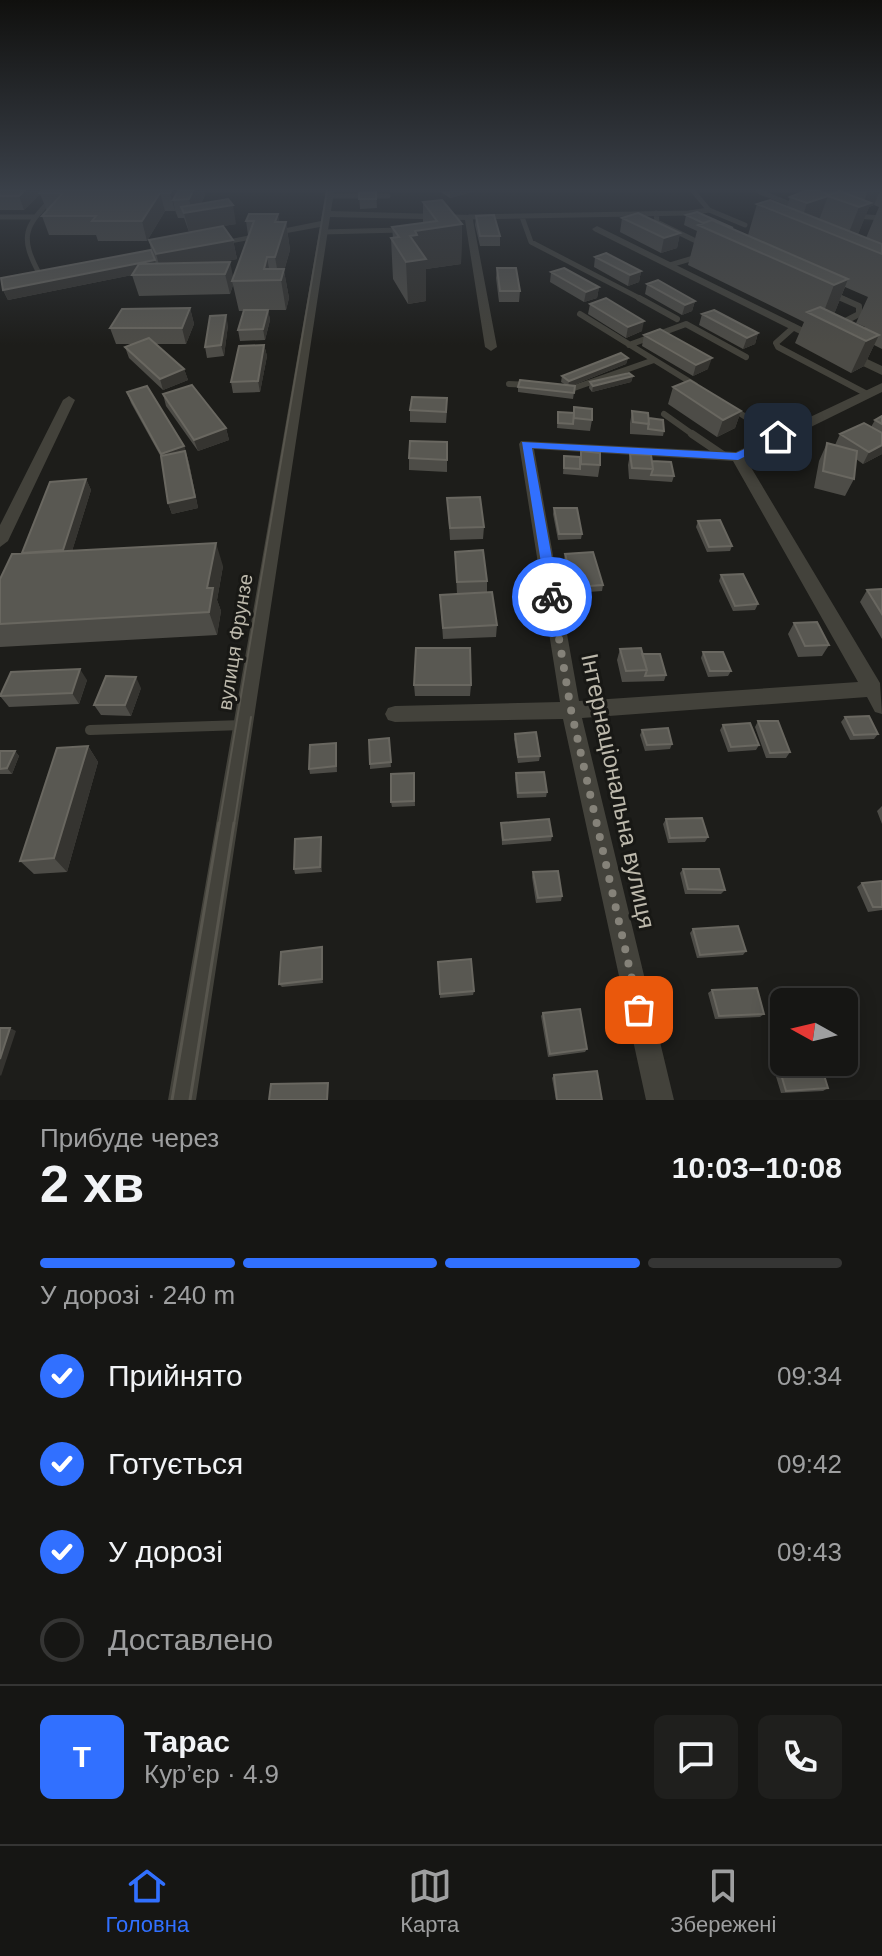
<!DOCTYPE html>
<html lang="uk">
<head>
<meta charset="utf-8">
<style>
	:root { --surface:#161614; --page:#1f1f1d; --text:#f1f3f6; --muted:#9e9fa0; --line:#353534; --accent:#3170ff }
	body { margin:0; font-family:Helvetica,sans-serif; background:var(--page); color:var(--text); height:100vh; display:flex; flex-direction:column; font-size:30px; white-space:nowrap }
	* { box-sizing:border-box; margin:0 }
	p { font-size:26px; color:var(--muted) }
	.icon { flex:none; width:44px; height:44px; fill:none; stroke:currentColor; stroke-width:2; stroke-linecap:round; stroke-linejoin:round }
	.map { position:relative; height:1100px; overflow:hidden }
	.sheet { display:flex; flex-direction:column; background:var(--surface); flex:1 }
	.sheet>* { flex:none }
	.needle { width:52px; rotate:278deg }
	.buttons { position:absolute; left:770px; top:988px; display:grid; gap:16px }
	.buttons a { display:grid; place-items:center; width:88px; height:88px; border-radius:12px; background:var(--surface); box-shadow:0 4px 20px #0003,0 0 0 2px var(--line); font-size:40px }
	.pin { position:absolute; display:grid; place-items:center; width:68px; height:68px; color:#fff; margin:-34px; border-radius:16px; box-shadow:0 4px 12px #0006 }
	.courier { position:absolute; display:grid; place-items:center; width:80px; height:80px; margin:-40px; border:6px solid #3170ff; border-radius:50%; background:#fff; color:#222; box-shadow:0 2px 10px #0007 }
	.overview em { font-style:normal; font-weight:700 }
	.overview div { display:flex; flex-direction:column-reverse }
	.overview { display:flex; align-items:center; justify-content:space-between; height:136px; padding:0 40px }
	h1 { font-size:52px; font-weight:700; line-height:60px }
	.bar { display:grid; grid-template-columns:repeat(4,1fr); gap:12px 8px; align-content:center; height:96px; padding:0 40px }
	.bar i { height:10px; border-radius:6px; background:var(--line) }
	.bar .selected { background:var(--accent) }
	.bar p { grid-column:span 4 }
	.line { display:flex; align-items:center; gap:20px; padding:0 40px; border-top:2px solid var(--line) }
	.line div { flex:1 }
	.round { display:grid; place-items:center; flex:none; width:84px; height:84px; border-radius:12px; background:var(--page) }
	ol { padding:0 40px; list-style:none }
	li { display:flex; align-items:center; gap:24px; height:88px }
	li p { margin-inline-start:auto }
	li .icon { padding:8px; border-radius:50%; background:var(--accent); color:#fff; stroke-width:4 }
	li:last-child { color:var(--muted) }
	li i { width:44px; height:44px; border:4px solid var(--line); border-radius:50% }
	.tabs { display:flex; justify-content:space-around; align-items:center; height:112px; border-top:2px solid var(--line); background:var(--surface); font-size:22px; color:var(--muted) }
	.tabs a { display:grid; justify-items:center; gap:4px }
	.tabs .selected { color:var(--accent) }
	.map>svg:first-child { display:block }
</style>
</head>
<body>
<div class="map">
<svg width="882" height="1100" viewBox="0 0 882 1100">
	<rect width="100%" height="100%" fill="#1d1d1a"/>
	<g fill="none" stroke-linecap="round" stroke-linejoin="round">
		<path stroke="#43423b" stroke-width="5" d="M693,191L709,210L745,225
			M758,191L795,206
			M329,196H388
			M656,213L657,222L702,244
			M855,216L882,218
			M0,217H35
			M469,217L689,213L709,210
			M522,217L531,242L643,300
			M322,232L401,230
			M670,265L700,256
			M40,275C16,231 28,225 59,191
			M831,293L846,300"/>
		<path stroke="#43423b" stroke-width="6" d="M639,298L677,319
			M580,314L695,385
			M838,325L859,314V306L841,298
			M794,327L776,343L778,347L867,394
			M629,345L686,324L746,357
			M509,384L530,385
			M564,388H574L654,360
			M733,409L776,436
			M664,414L695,436"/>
		<path stroke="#43423b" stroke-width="8" d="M692,434L723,455
			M773,434L778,437"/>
		<path stroke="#43423b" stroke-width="10" d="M90,730L243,725"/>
		<path fill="#43423b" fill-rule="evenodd" d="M326,191H334L331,211L472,215L497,347L491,351L485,347L465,220L330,217L196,1100H168L320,227L211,247L206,244L321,221Z
			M597,226L824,338L826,340L816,342L594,231L592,229Z
			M848,350L882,366V375L844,357L842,354Z
			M882,383V392L746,459L880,683L882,714L875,712L867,697L582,718L674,1100H646L563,719L395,722L388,720L385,714L388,708L395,706L560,702L519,444L521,441L736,452ZM534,449L733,461L858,682L579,701Z
			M69,396L75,400L8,541L0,547V525L63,400Z"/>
		<path stroke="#58564e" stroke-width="2" d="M219,825L327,191
			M234,825L251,717"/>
		<path stroke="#58564e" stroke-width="3" d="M172,1100L219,823
			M190,1100L234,823"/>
	</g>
	<path fill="#4d4c47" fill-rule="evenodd" d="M0,191H175L176,195L178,191H204L205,195L201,204L236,224L223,226L233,240L237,259L221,262L233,279L248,235L246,221L286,222L290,250L284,271L289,298L286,310H268L270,320L265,340L240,341L238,330L244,311H239L233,285L230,294L139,296L132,275L8,300L3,290L151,250L149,240L189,232L184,218H178L175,210V211H165L147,241H98L96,235H49L42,216L47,211L40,194L24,210H0Z
		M439,191H476L450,198Z
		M803,191H880L874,205L869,207L858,234L866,238L879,207L874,205L880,191H882V349L874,345L864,366L851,373L795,343L804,322L688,265L697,231L684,225L686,215L733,229L748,235L757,204L787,206L790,197ZM845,287L868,297L856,323L865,327V328L834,314Z
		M376,192L377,208L360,209L359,193Z
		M423,202L462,224L461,264L426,269V301L408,304L393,279L391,238H393L392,227L423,223Z
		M476,216L500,236V246H480L475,225Z
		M622,218L680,233L677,248L661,253L620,232Z
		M595,257L641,271L639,282L628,286L594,267Z
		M497,268L520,291L519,302H499L496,278Z
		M551,272L599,287L597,298L584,302L550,282Z
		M647,284L695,301L692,311L682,315L645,294Z
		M590,304L642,331L626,338L588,314Z
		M190,308L194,324L186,344H156L184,369L188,380L163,390L129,358L125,347L133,344H116L110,328Z
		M702,314L758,333L755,344L743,349L699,325Z
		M228,325L224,356L207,358L205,347Z
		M644,335L708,369L693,376L642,346Z
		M264,345L267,356L260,392L233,393L231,382Z
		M628,358L626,364L571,386H575L573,399L518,392V387L566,385L561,382L562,376Z
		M633,376L631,382L592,392L589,388L590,382Z
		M673,387L741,411L735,428L717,437L668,404Z
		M127,392L184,446L189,463L198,508L172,514L168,503L161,457L131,403Z
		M163,394L226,428L229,440L198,451L166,406Z
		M574,407L592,420L590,431L557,428L558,412L574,413Z
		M410,410H447L446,423L410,422Z
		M632,411L649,418L664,431L663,436L630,434V423Z
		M882,416V454L863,464L856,459L854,479L845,496L814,488L819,461L827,443L835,445L840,434L871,427L875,420Z
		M581,451L600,465L598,477L563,474L564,456L580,457Z
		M630,454L652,461L674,476L672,482L629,479L628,465Z
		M409,458L447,460V472L409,470Z
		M86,479L91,490L72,551L223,566L217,600L221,611L217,635L0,647V579Z
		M447,498L484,527L483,539L450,540Z
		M554,508L582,534L581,539L558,540L553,514Z
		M698,521L732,546L730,551L707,552L696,527Z
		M455,552L487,581V592L497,625L496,637L443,639L440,595L457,594Z
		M565,554L603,585L602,591L573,593L564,560Z
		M721,575L758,604L755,610L733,611L719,581Z
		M882,589V639L860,602L867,590Z
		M794,623L829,645L822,656L798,657L788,634Z
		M620,649L642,654L666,675L664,681L622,682L617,660Z
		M703,652L731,671L728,676L708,677L701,658Z
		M87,680L79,704L9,707L0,696Z
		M414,685H471L470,696H415Z
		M141,688L131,716L101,715L94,705Z
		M845,717L878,734L874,739L850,740L841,722Z
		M758,721L790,752L786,758H766L755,727Z
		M723,725L759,745L756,750L728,752L720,730Z
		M642,730L672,744L670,749L645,751L640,735Z
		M515,734L540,756L539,761L518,763L514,739Z
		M389,738L391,767L370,769V764Z
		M336,743L337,772L310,774L309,769Z
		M88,746L98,762L67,872L34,874L20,861Z
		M0,751H15L19,756L12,774H0Z
		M414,773L415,806L392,807L391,802Z
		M516,773L547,792L546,797L517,798L515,778Z
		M882,806V824L877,811Z
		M666,819L708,837L705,842L668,843L663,824Z
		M501,823L552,836L551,841L502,845Z
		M321,837L322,842V872L295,874L294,869Z
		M683,869L725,890L721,894H685L680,873Z
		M533,872L562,896L561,901L536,903L532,877Z
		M882,881V910L868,912L857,887L862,883Z
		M693,929L746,951L743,955L697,958L690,933Z
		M323,951V983L282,987L279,984Z
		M438,962L474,991L473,995L440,998Z
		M712,990L764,1014L760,1017L715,1019L708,993Z
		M543,1013L587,1049L585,1052L548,1057L541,1016Z
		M775,1054L828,1088L823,1091L781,1093L770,1057Z
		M554,1075L602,1100H556L552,1078Z"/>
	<path fill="#353430" d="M24,191H43L24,210L19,196Z
		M166,191H175L177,200H173L175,210V211L170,193Z
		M193,191H204L205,195L197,211L233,205L236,224L189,232L184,213L192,212L189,199Z
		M450,191H476L450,198Z
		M868,191H880L874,205L869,207L855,242L846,240L859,207L862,206Z
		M160,193L165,211L147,241L142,221Z
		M828,196L816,228L801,222L807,203Z
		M278,214L282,235L286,222L290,250L284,271L289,298L286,310L281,280H279L275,257V222Z
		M462,224L461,264L426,269V301L408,304L406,262L410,236L415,231Z
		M680,233L677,248L661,253L664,238Z
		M233,240L237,259L162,275L156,254Z
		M267,257L271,280L264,269Z
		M155,260L157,270L8,300L3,290Z
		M230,262L234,281H232L233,285L230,294L225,274Z
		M641,271L639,282L628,286L630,275Z
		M848,279L831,322L821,319L834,285Z
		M599,287L597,298L584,302L586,292Z
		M695,301L692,311L682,315L685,305Z
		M190,308L194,324L186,344L182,328Z
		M268,310L270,320L265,340L263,329Z
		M226,315L228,325L224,356L221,345Z
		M644,321L642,331L626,338L628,327Z
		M758,333L755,344L743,349L747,338Z
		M879,335L864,366L851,373L866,341Z
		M264,345L267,356L260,392L258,381Z
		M628,358L626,364L568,387L569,381Z
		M712,358L708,369L693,376L696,365Z
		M184,369L188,380L163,390L160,379Z
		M633,376L631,382L592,392L593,386Z
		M741,411L735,428L717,437L723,420Z
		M226,428L229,440L198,451L194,440Z
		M882,445V454L863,464L869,452Z
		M184,446L189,463L198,508L172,514L168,503L165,465L161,454Z
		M86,479L91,490L69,561L63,550Z
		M216,543L223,566L217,600L221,611L217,635L209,612L207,588Z
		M80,669L87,680L79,704L72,693Z
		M136,677L141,688L131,716L125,705Z
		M88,746L98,762L67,872L54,858Z
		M15,751L19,756L12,774L7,768Z
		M321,837L322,842V872L320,867Z
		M322,947L323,951V983L322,979Z
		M10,1028L16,1031L1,1076L0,1075V1059Z"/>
	<path fill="#595852" stroke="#696760" stroke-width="2" d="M0,191H24L19,196H0Z
		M42,191H171L170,193H160L142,221H92L96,216H42L63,193H40Z
		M178,191H193L189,199L173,200Z
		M805,191H819L829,195L840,191L871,203L859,207L828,196L807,203L790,197Z
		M376,192V199H359V193Z
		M228,199L233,205L184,213L181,207Z
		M442,200L462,224L415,231L417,235L410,236L426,259L406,262L391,238L399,237L392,227L437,221L423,202Z
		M770,200L882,244V254L757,204Z
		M697,212L733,228L712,220L703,223L686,215Z
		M638,213L680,233L664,238L622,218Z
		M249,214H278L275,222H286L275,257H267L264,269H284L281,280L232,281L254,221H246Z
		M494,215L500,236H480L476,216Z
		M712,220L848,279L834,285L698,225Z
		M223,226L233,240L156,254L149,240Z
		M151,250L155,260L3,290L1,278Z
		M606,253L641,271L630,275L595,257Z
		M230,262L225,274L132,275L139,264Z
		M497,268H516L520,291H500Z
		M564,268L599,287L586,292L551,272Z
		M658,280L695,301L685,305L647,284Z
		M606,298L644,321L628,327L590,304Z
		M820,307L879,335L866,341L807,312Z
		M190,308L182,328H110L122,309Z
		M244,310H268L263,329L238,330Z
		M714,310L758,333L747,338L702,314Z
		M226,315L221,345L205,347L210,316Z
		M660,329L712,358L696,365L644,335Z
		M149,338L184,369L160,379L125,347Z
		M264,345L258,381L231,382L239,346Z
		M621,353L628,358L569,381L562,376Z
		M629,373L633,376L593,386L590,382Z
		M520,380L575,386L574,393L518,387Z
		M690,380L741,411L723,420L673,387Z
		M192,385L226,428L194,440L163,394Z
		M147,386L184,446L161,454L127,392Z
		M412,397L447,398L446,412L410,410Z
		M574,407L592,409V420L574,418Z
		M632,411L648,413L649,424L633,422Z
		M558,412L574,413L573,424L558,423Z
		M882,416V424L875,420Z
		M649,418L663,420L664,431L648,429Z
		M864,423L882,433V445L869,452L840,434Z
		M410,441L447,442V460L409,458Z
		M827,443L857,451L854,479L823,471Z
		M185,451L195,497L168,503L161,456Z
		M581,451L600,453V465L581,464Z
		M630,454L651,455L653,469L632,468Z
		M564,456L580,457V469L564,468Z
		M652,461L671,462L674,476L651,475L653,469Z
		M86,479L63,550L22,553L50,482Z
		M480,497L484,527L450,528L447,498Z
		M554,508H577L582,534H559Z
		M720,520L732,546L709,547L698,521Z
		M216,543L207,588H213L209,612L0,624V579L12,554Z
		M483,550L487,581L457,582L455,552Z
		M593,552L603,585L574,587L565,554Z
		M743,574L758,604L735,606L721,575Z
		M882,589V614L867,590Z
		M492,592L497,625L443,628L440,595Z
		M817,622L829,645L805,646L794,623Z
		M416,648H470L471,685H414Z
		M641,648L647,670L626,671L620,649Z
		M703,652H723L731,671H710Z
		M642,654H660L666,675L645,676L647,670Z
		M80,669L72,693L0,696L11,672Z
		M106,676L136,677L125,705H94Z
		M869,716L878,734L854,735L845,717Z
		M758,721H778L790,752L770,753Z
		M750,723L759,745L731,747L723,725Z
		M668,728L672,744L647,745L642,730Z
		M536,732L540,756L518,757L515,734Z
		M389,738L391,762L370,764L369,740Z
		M336,743V766L309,769L310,745Z
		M88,746L54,858L20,861L57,748Z
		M0,751H15L7,768L0,769Z
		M544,772L547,792L518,793L516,773Z
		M414,773V801L391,802V774Z
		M702,818L708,837L670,838L666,819Z
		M549,819L552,836L503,840L501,823Z
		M321,837L320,867L294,869L295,839Z
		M683,869H719L725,890L688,889Z
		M558,871L562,896L538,898L533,872Z
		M882,881V907H873L862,883Z
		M738,926L746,951L700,955L693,929Z
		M322,947V979L279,984L281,952Z
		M471,959L474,991L440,994L438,962Z
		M757,988L764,1014L719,1016L712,990Z
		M580,1009L587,1049L550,1054L543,1013Z
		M0,1028H10L0,1059Z
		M775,1054H784V1062H820L828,1088L786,1091Z
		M597,1071L602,1100H557L554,1075Z
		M328,1083L327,1100H269L271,1084Z"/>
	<linearGradient id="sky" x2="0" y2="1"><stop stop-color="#10100e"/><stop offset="0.55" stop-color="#3a4049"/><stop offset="1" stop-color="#3a4049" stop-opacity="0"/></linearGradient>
	<rect width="882" height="345" fill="url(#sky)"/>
	<path fill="#3170ff" d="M774,435L784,437L738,460L532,448L559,597L557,601H547L522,442L736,453Z"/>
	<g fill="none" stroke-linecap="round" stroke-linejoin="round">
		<path stroke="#858279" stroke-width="8" stroke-dasharray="0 14.4" d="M552,597L571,710L639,1010"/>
	</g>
	<g text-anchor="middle" stroke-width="6" stroke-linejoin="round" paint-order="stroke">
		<g font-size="20" fill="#bdb9ac" stroke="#181815">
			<text transform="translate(235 642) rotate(-81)" y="7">вулиця Фрунзе</text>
		</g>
		<g font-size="24" fill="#bdb9ac" stroke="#181815">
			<text transform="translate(618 791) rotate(78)" y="8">Інтернаціональна вулиця</text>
		</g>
	</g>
</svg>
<div class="buttons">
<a><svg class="needle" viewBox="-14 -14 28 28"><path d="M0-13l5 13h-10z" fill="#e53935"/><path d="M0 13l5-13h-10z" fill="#9e9fa0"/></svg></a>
</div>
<div class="pin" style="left:639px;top:1010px;background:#ea580c"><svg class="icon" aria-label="bag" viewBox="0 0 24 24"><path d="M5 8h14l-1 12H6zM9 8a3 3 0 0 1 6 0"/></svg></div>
<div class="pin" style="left:778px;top:437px;background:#1f2937"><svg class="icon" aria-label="home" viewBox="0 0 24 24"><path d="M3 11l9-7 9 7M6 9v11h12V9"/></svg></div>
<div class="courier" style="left:552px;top:597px"><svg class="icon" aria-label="bike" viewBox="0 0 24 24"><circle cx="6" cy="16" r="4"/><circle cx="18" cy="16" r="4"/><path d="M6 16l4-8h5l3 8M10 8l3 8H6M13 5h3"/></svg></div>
</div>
<section class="sheet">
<div class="overview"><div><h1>2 хв</h1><p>Прибуде через</p></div><em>10:03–10:08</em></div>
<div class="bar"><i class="selected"></i><i class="selected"></i><i class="selected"></i><i></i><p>У дорозі · 240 m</p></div>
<ol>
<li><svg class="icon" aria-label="check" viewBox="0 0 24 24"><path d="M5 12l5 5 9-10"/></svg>Прийнято<p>09:34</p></li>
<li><svg class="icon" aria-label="check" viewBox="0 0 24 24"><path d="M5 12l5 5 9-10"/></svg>Готується<p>09:42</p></li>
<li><svg class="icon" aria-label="check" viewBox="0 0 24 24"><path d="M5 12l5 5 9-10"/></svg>У дорозі<p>09:43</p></li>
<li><i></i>Доставлено</li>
</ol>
<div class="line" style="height:144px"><b class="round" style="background:var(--accent);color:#fff">Т</b><div><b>Тарас</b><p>Кур’єр · 4.9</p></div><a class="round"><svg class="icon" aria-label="chat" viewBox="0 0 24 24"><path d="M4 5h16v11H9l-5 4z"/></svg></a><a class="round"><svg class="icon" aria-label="phone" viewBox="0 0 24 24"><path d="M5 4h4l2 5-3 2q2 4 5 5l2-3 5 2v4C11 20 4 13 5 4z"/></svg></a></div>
</section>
<nav class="tabs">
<a class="selected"><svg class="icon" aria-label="home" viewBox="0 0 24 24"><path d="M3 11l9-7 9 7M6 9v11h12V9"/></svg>Головна</a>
<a><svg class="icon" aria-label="map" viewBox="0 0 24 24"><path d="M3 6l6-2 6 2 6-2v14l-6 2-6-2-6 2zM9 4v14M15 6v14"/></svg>Карта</a>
<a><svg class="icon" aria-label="saved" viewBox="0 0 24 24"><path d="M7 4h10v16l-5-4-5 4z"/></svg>Збережені</a>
</nav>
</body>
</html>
